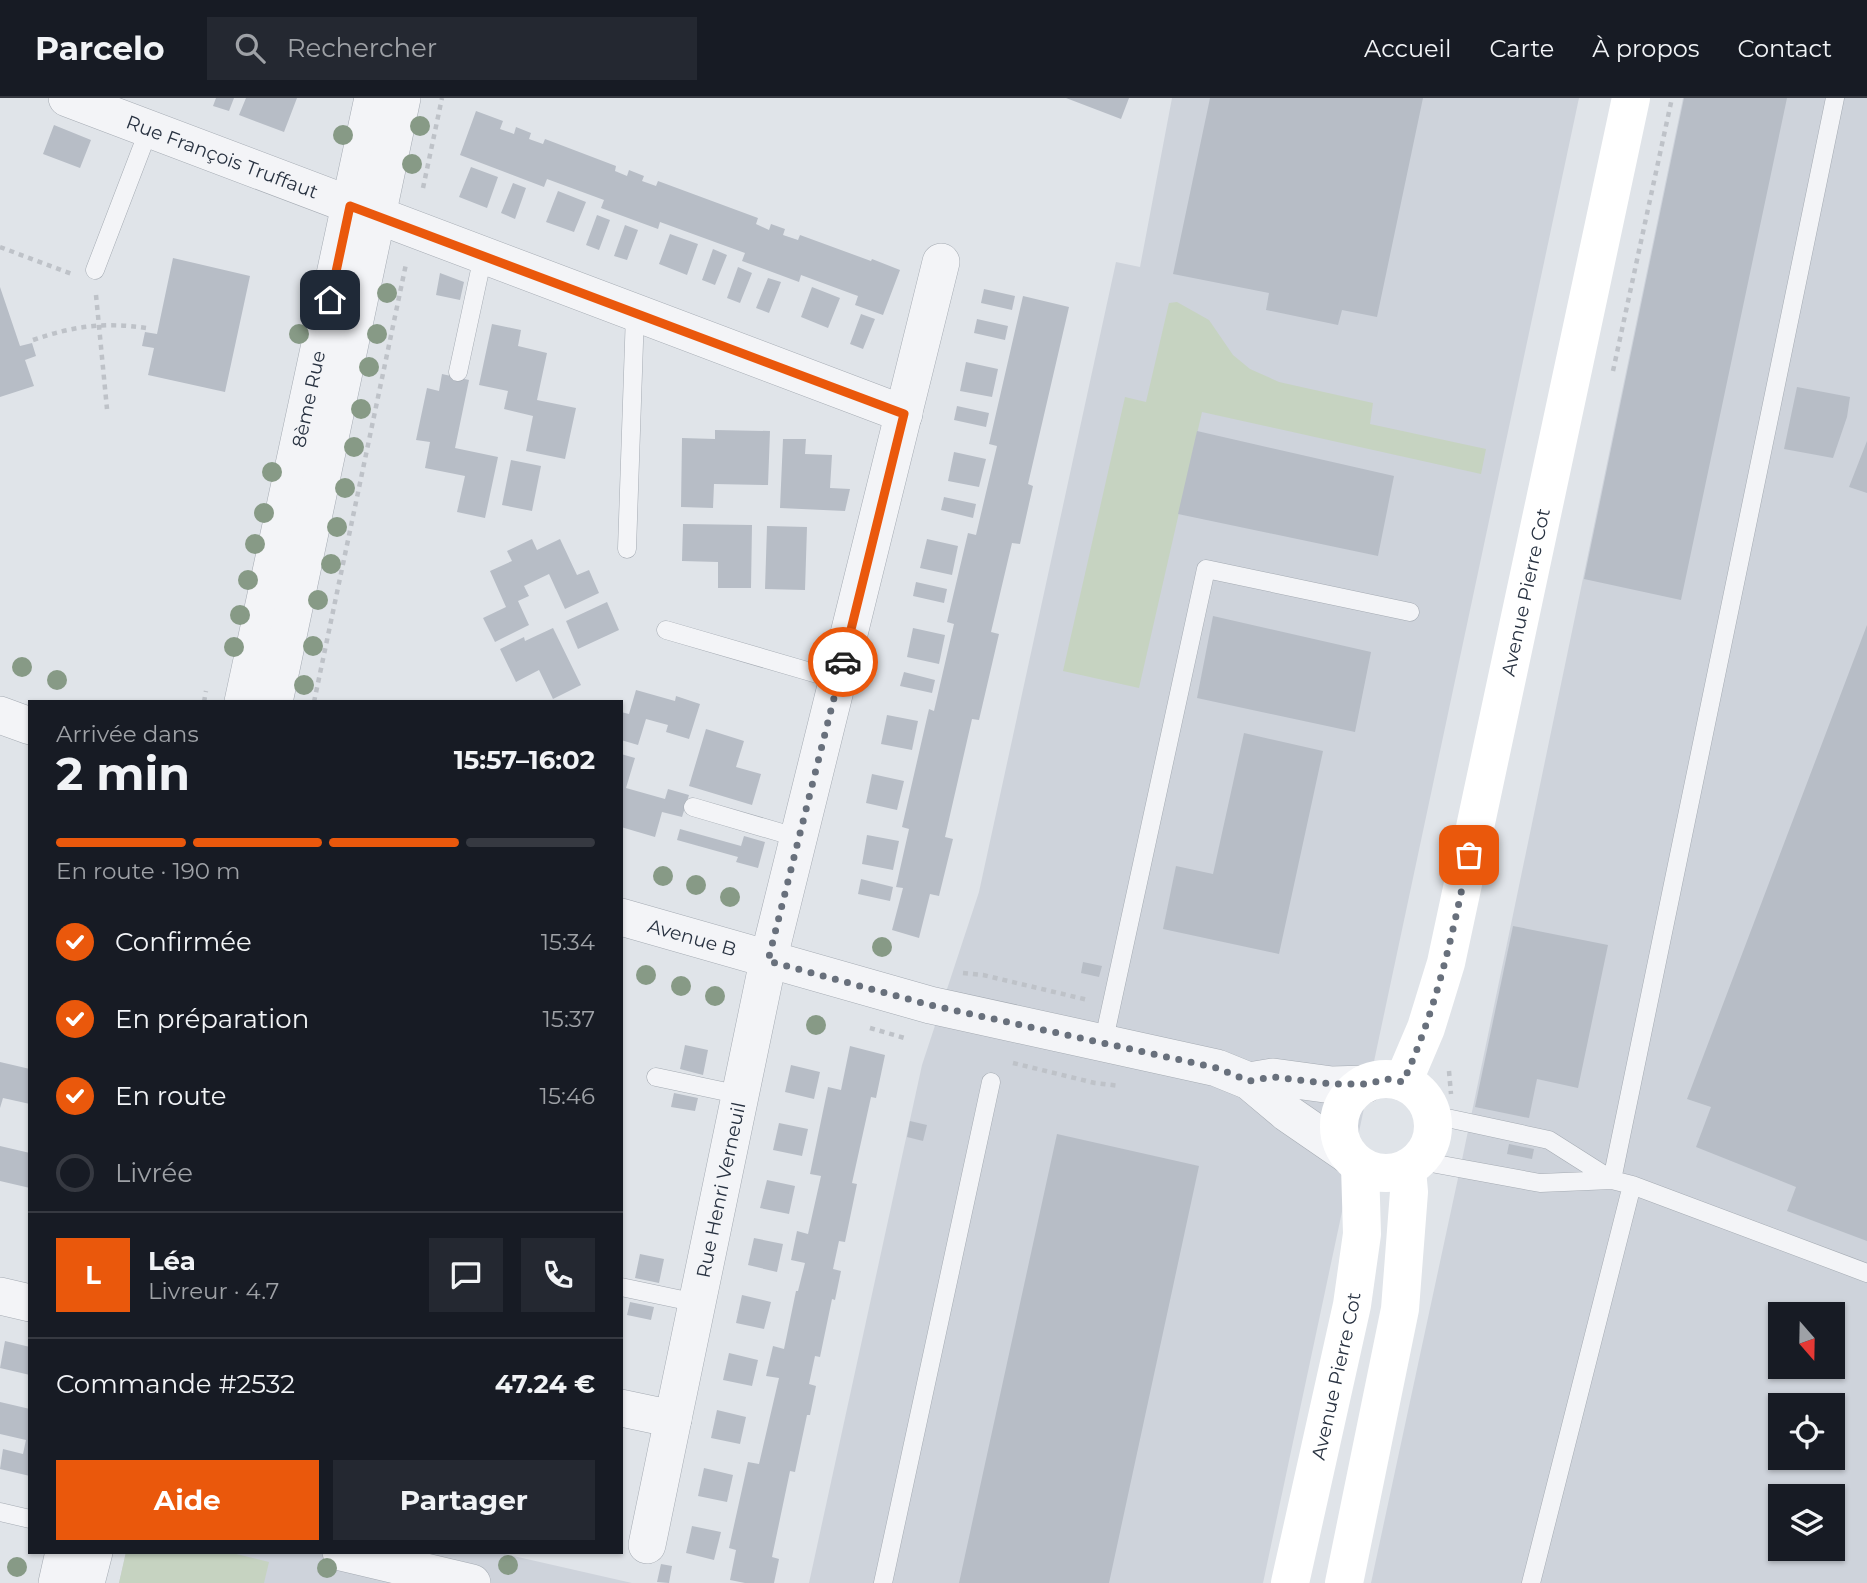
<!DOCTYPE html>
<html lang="fr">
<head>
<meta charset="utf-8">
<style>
	:root { --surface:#171b24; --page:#242831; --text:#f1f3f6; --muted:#9ea1a6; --line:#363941; --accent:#ea580c }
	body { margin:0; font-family:Montserrat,sans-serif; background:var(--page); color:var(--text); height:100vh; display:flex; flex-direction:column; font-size:26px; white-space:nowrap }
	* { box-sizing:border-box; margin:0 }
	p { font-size:23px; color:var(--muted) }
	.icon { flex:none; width:38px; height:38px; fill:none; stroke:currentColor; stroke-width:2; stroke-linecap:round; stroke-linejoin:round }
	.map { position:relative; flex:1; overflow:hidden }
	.details { position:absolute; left:28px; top:602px; width:595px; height:854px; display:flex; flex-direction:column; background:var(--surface); border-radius:0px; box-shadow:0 2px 5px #0004 }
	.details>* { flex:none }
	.needle { width:46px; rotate:160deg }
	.tools { position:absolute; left:1768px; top:1204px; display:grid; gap:14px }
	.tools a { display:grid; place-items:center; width:77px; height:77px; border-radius:0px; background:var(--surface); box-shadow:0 2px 5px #0004; font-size:35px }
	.pin { position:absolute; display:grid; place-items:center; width:60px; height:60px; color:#fff; margin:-30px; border-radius:14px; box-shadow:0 4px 10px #0006 }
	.courier { position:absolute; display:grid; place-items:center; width:70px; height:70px; margin:-35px; border:5px solid #ea580c; border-radius:50%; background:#fff; color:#222; box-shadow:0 2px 9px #0007 }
	.head em { font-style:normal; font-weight:700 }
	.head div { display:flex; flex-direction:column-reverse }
	.head { display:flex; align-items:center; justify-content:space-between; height:119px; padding:0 28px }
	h1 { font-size:46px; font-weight:700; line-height:52px }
	.bar { display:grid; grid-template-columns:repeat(4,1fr); gap:10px 7px; align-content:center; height:84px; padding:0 28px }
	.bar i { height:9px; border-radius:5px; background:var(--line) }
	.bar .current { background:var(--accent) }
	.bar p { grid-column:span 4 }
	.line { display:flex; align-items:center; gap:18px; padding:0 28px; border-top:2px solid var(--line) }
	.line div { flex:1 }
	.round { display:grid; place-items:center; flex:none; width:74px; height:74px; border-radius:0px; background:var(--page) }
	ol { padding:0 28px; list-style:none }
	li { display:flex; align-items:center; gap:21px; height:77px }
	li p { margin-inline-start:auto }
	li .icon { padding:7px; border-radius:50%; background:var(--accent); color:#fff; stroke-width:4 }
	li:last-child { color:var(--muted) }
	li i { width:38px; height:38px; border:4px solid var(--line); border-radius:50% }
	.button { display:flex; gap:14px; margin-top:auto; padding:14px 28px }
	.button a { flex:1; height:80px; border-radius:0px; background:var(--accent); color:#fff; font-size:28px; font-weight:700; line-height:80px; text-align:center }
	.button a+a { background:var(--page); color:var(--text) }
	header { display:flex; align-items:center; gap:42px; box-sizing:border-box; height:98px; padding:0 35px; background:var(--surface); border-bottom:2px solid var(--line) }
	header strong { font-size:33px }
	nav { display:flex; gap:38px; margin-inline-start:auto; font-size:24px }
	.search { width:490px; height:63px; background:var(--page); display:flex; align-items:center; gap:18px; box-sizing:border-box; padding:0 24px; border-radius:0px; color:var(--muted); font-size:26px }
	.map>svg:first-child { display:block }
</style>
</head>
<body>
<header>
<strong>Parcelo</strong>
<div class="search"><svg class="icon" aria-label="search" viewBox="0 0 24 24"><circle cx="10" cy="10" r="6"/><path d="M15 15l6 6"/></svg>Rechercher</div>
<nav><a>Accueil</a><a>Carte</a><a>À propos</a><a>Contact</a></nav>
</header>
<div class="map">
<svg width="1867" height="1485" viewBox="0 0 1867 1485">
	<rect width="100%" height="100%" fill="#e0e4e9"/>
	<path fill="#ced3db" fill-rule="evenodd" d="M1172,0H1579L1263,1485H809L922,967L979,794L1116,164L1140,169Z
		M1683,0H1867V1485H1371L1463,1057ZM1780,1216H1832V1269H1780ZM1780,1307H1832V1360H1780ZM1780,1398H1832V1451H1780Z
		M126,1454H496L632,1485H119Z"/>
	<path fill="#c6d3c1" d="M1177,204L1209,222L1233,257L1250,271L1279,284L1373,305L1370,326L1486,351L1481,376L1202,314L1139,590L1063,573L1125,299L1146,304L1169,205Z
		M126,1454H228L269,1464L264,1485H119Z"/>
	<path fill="#b7bdc6" d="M216,0H234L229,13L213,8Z
		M246,0H297L284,34L239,17Z
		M1066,0H1129L1121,21Z
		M1210,0H1423L1377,219L1342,212L1338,227L1266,212L1269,195L1173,176Z
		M1684,0H1787L1681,502L1584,481Z
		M476,13L503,23L500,31L514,36L516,29L531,35L529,41L543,46L545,41L616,68L615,73L627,78L629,72L644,78L642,83L656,88L658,83L758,120L756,126L769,132L771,126L785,131L783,137L798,142L800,137L871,163L872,161L900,172L883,217L855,207L858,198L801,177L799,184L742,163L745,155L660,124L658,131L601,110L604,102L547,81L544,89L460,57Z
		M54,27L91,42L80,70L43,56Z
		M471,69L498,79L487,110L459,99Z
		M513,85L526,90L515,121L501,115Z
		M558,93L586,104L574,134L546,124Z
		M597,117L610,122L599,152L586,147Z
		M625,127L638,132L627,162L614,158Z
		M670,136L698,146L687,177L659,166Z
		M713,151L727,157L715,187L702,182Z
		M173,160L250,178L225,294L148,277L154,250L142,248L145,234L157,236Z
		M738,169L752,175L740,205L727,200Z
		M440,175L464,184L460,202L436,197Z
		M768,180L781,184L769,215L756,210Z
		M0,189L20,248L32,245L36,258L25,262L34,288L0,299Z
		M812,189L840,200L828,230L801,219Z
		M984,191L1015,198L1012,212L981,205Z
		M1023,198L1069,209L1028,386L1033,388L1020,446L1012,445L991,534L999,536L979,622L972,621L945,739L953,741L939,798L930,796L919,840L892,832L903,790L896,789L909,731L902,729L929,611L934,613L954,526L947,524L968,435L976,437L997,348L989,346Z
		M861,216L875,221L863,251L850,246Z
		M977,221L1008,228L1005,242L974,235Z
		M492,226L521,232L518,248L547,255L537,302L576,310L565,361L526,353L533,318L504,311L508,293L479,287Z
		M966,264L998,271L992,299L960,293Z
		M442,276L469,282L455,350L498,359L485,420L457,414L465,378L425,370L430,344L416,342L427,290L439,293Z
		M1797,289L1850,299L1847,319L1833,360L1784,351Z
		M957,308L989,315L986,329L954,322Z
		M715,332L770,333L768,387L714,386L713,410L681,409L682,340L715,341Z
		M1197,333L1394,378L1378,458L1178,416Z
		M783,341H806L805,356L832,357L830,390L850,391L845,413L780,410Z
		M1867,343V395L1849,389Z
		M954,354L986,361L979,389L948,383Z
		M511,362L541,368L532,413L502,407Z
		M944,399L976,406L973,420L941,412Z
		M683,426L752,427L751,490H718V464L682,463Z
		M767,428L807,429L805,492L765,491Z
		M532,441L537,452L560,441L577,477L589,472L599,495L565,511L549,476L524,488L529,498L518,503L529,527L495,544L483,520L506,509L490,473L512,463L507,453Z
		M927,441L958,448L952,477L920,470Z
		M916,484L947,491L944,505L913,498Z
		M607,504L619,532L578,551L566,523Z
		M1213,518L1371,554L1355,634L1197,600Z
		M1867,527V1143L1787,1113L1796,1089L1696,1049L1711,1009L1687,1001Z
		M553,530L581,587L553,601L539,572L516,584L500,551L524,539L525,543Z
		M913,530L945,537L939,566L907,559Z
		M904,574L935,582L932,595L900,588Z
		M636,592L675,603L676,598L700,606L689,641L666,634L668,627L646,621L638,647L621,642V614L629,616Z
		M887,617L918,623L912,652L881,646Z
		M706,631L744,643L736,669L761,676L752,707L689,688Z
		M1244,635L1323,653L1279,856L1163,831L1176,768L1213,776Z
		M621,656L635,660L626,690L665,701L668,691L689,697L682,719L662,714L655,739L621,729Z
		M872,676L904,683L897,712L866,705Z
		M680,731L741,748L744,738L765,744L758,770L736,764L738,759L677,742Z
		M867,737L899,743L893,772L862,766Z
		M861,781L893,789L890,803L858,796Z
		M1513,828L1608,847L1578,990L1537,981L1529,1020L1475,1009Z
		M1083,864L1102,868L1099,879L1081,875Z
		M685,947L708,952L703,977L680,971Z
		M850,948L885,957L876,1000L871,999L852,1085L857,1086L845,1144L839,1143L833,1171L841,1173L835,1202L832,1201L820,1259L815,1258L809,1286L816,1288L810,1317H807L795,1374L790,1373L772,1459L779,1461L774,1485H745L730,1482L736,1452L729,1450L748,1364L759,1366L779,1280L766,1278L773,1248L784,1251L796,1193H798L805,1165L791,1162L797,1133L808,1136L821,1078L810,1076L828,989L841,992Z
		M0,964L30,971V1006L3,1000L0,1010Z
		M791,967L820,974L814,1001L785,994Z
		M674,995L698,1000L695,1013L671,1009Z
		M910,1023L927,1027L923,1043L907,1039Z
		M779,1025L808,1031L802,1058L773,1052Z
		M1057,1036L1199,1068L1109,1485H959Z
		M1509,1046L1534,1051L1532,1061L1507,1056Z
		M0,1048L30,1055V1090L0,1083Z
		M767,1082L795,1088L789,1116L760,1110Z
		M754,1140L783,1146L777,1174L748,1167Z
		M640,1156L664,1161L659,1185L635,1180Z
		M742,1197L771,1204L764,1231L736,1225Z
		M630,1204L654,1209L651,1222L627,1217Z
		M5,1243L30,1249V1277L0,1270Z
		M729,1255L758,1262L752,1288L723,1282Z
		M0,1304L30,1311V1378L0,1371L3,1351L23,1356L26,1342L0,1336Z
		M717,1312L746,1319L740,1346L711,1340Z
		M704,1370L733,1377L727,1404L698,1398Z
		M692,1428L721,1434L714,1462L686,1455Z
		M661,1466L672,1468L669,1485L657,1484Z"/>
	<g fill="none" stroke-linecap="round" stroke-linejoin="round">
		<defs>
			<path id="lane" d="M95,172L149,31
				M458,274L483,158
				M627,451L635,215
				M666,532L838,582
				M693,709L799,740
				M1103,946L1206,471L1410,514
				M656,979L741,997
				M1433,1017L1549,1042L1612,1082
				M1420,1063L1540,1085L1612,1082L1632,1087L1867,1175
				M1612,1082L1835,0
				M621,1189L697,1205
				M0,1414L30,1421
				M883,1485L991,984
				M1531,1485L1632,1087"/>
			<g id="street">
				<path id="s1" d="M67,0L904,316"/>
				<path id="s2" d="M243,604L373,0"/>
				<path d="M274,604L402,0"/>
				<path d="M0,617L30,628"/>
				<path id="s3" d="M621,819L930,907L1217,970L1249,983L1287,1015L1348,1057"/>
				<path d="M1249,983L1273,979L1332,987L1366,986"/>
				<path d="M0,1198L30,1205"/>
				<path id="s4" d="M621,1310L673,1321L768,863L941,164"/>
				<path d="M647,1447L673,1321"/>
				<path d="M341,1454L472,1485"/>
				<path d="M57,1485L64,1454"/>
				<path d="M86,1485L94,1454"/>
			</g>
		</defs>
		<use href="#lane" stroke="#a5abb3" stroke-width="19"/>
		<use href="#street" stroke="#a5abb3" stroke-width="38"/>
		<path stroke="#bec2c8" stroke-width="4.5" stroke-dasharray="5 5" stroke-linecap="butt" d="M423,90L442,0
			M0,149L72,176
			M96,197L107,311
			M33,242C73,228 104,224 146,230
			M1613,273L1672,0
			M204,604L206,593
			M314,604L406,166
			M963,875L983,877L1088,902
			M870,930L908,941
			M1013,965L1095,985L1120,988
			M1449,973L1451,996"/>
		<use href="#lane" stroke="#f3f4f7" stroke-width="18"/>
		<use href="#street" stroke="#f3f4f7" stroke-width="37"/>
		<g stroke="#fff" stroke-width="38">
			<circle cx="1386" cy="1028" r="47"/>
			<path id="s5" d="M1403,984L1426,930L1446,865L1631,0"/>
			<path id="s6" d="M1290,1485L1352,1207L1362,1136L1360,1068"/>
			<path d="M1344,1485L1400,1211L1409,1094L1407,1072"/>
		</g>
	</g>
	<g fill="#879a86">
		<circle cx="420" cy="28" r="10"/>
		<circle cx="343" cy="37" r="10"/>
		<circle cx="412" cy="66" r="10"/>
		<circle cx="387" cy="195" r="10"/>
		<circle cx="299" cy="236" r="10"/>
		<circle cx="377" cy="236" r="10"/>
		<circle cx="369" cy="269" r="10"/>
		<circle cx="361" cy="311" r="10"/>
		<circle cx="354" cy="349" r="10"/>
		<circle cx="272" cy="374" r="10"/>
		<circle cx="345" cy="390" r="10"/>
		<circle cx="264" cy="415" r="10"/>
		<circle cx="337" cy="429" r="10"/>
		<circle cx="255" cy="446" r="10"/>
		<circle cx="331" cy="466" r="10"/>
		<circle cx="248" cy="482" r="10"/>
		<circle cx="318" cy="502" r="10"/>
		<circle cx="240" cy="517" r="10"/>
		<circle cx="313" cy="548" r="10"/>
		<circle cx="234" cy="549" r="10"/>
		<circle cx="22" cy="569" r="10"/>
		<circle cx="57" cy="582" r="10"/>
		<circle cx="304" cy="587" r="10"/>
		<circle cx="663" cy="778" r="10"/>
		<circle cx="696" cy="787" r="10"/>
		<circle cx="730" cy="799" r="10"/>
		<circle cx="882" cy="849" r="10"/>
		<circle cx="646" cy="877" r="10"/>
		<circle cx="681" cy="888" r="10"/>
		<circle cx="715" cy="898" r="10"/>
		<circle cx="816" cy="927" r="10"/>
		<circle cx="508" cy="1467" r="10"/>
		<circle cx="17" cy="1469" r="10"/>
		<circle cx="327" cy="1470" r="10"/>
	</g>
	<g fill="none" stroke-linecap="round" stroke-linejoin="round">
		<path stroke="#68707c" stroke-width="7" stroke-dasharray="0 12.6" d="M843,564L768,863L930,907L1217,970L1249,983L1273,979L1332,986H1366L1387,981L1403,984C1437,911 1453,834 1469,757"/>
		<path stroke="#ea580c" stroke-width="9" d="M330,202L350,108L904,316L843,564"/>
	</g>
	<g text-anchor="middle" stroke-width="5" stroke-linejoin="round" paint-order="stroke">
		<g font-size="19" fill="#283241" stroke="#eff3f6">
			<text dy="7" stroke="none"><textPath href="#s1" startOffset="166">Rue François Truffaut</textPath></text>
			<text dy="7" stroke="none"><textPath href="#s2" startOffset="310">8ème Rue</textPath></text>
			<text dy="7" stroke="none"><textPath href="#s5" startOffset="506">Avenue Pierre Cot</textPath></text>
			<text dy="7" stroke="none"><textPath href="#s3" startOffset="74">Avenue B</textPath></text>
			<text dy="7" stroke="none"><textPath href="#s4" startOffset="287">Rue Henri Verneuil</textPath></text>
			<text dy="7" stroke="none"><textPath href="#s6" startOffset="212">Avenue Pierre Cot</textPath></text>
		</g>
	</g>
</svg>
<div class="tools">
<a><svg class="needle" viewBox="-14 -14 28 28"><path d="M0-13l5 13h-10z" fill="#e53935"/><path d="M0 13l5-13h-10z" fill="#9ea1a6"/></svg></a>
<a><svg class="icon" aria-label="locate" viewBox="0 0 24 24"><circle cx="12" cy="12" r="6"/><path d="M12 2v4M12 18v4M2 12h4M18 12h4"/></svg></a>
<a><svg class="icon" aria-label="layers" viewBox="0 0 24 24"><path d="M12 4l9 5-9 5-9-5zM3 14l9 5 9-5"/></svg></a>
</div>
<div class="pin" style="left:1469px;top:757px;background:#ea580c"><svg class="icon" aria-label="bag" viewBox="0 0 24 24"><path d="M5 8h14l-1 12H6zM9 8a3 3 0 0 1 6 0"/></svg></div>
<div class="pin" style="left:330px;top:202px;background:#1f2937"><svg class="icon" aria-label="home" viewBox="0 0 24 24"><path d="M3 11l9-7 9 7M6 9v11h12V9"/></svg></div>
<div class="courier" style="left:843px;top:564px"><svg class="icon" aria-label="car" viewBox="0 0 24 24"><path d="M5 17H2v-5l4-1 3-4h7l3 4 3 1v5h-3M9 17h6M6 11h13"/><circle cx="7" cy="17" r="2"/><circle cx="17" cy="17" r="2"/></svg></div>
<section class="details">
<div class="head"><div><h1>2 min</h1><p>Arrivée dans</p></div><em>15:57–16:02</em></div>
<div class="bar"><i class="current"></i><i class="current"></i><i class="current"></i><i></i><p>En route · 190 m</p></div>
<ol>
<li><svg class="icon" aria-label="check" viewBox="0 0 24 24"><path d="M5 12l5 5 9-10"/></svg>Confirmée<p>15:34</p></li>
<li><svg class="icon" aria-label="check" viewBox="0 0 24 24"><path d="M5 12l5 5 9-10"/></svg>En préparation<p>15:37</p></li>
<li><svg class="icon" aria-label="check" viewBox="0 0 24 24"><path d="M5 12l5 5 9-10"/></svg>En route<p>15:46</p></li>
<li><i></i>Livrée</li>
</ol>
<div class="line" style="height:126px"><b class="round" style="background:var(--accent);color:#fff">L</b><div><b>Léa</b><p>Livreur · 4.7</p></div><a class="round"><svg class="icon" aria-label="chat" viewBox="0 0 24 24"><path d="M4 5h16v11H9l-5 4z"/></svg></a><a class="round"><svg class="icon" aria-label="phone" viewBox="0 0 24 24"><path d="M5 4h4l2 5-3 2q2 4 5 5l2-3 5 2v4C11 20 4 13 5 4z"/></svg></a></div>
<div class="line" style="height:91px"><div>Commande #2532</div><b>47.24 €</b></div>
<div class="button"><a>Aide</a><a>Partager</a></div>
</section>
</div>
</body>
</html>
